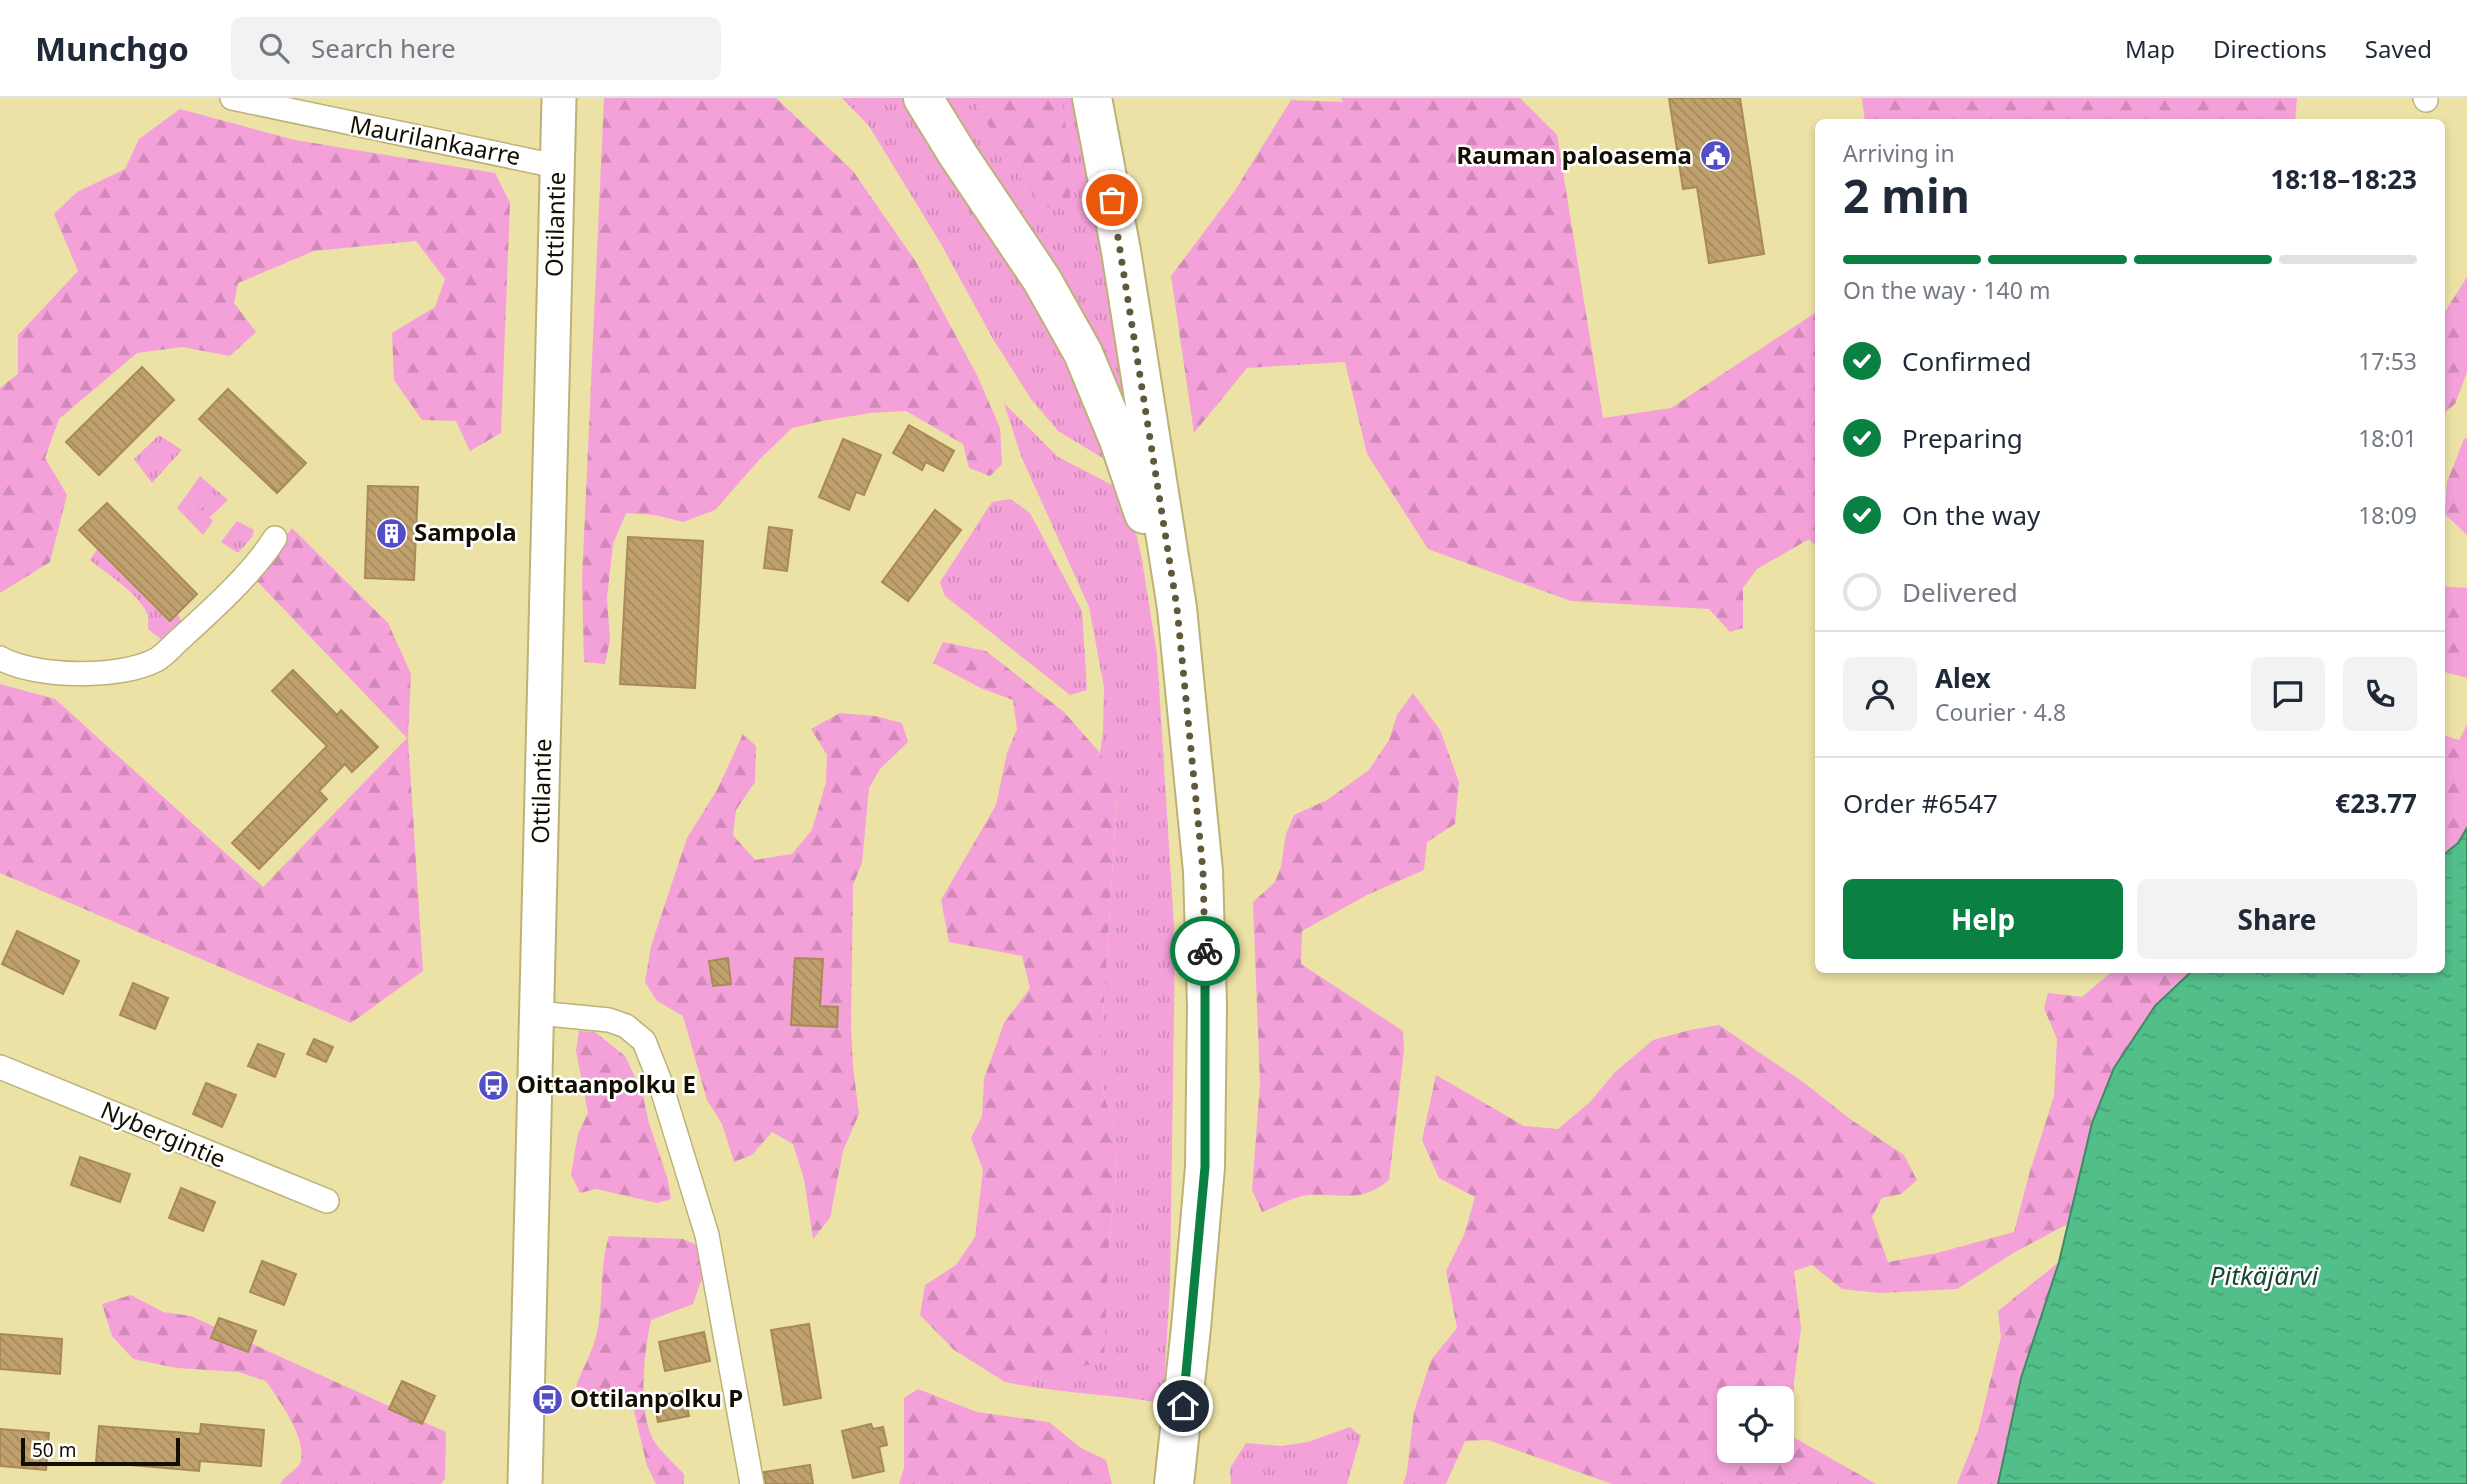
<!DOCTYPE html>
<html lang="en">
<head>
<meta charset="utf-8">
<style>
	:root { --surface:#fff; --page:#f2f2f3; --text:#1f2937; --muted:#747a83; --line:#e0e1e3; --accent:#0b8043 }
	body { margin:0; font-family:"Noto Sans",sans-serif; background:var(--page); color:var(--text); height:100vh; display:flex; flex-direction:column; font-size:26px; white-space:nowrap }
	* { box-sizing:border-box; margin:0 }
	p { font-size:23px; color:var(--muted) }
	.icon { flex:none; width:38px; height:38px; fill:none; stroke:currentColor; stroke-width:2; stroke-linecap:round; stroke-linejoin:round }
	.map { position:relative; flex:1; overflow:hidden }
	.sheet { position:absolute; left:1815px; top:21px; width:630px; height:854px; display:flex; flex-direction:column; background:var(--surface); border-radius:10px; box-shadow:0 4px 10px #0003 }
	.sheet>* { flex:none }
	.controls { position:absolute; left:1717px; top:1288px; display:grid; gap:14px }
	.controls a { display:grid; place-items:center; width:77px; height:77px; border-radius:10px; background:var(--surface); box-shadow:0 4px 10px #0003; font-size:35px }
	.scale { position:absolute; left:21px; bottom:18px; width:159px; box-sizing:border-box; padding-left:7px; border:4px solid #130f00; border-top:0; font-size:19px; line-height:24px; white-space:nowrap; color:#130f00; -webkit-text-stroke:5px #fff; paint-order:stroke }
	.pin { position:absolute; display:grid; place-items:center; width:60px; height:60px; color:#fff; margin:-30px; border:4px solid #fff; border-radius:50%; box-shadow:0 2px 7px #0007 }
	.courier { position:absolute; display:grid; place-items:center; width:70px; height:70px; margin:-35px; border:5px solid #0b8043; border-radius:50%; background:#fff; color:#222; box-shadow:0 2px 9px #0007 }
	.head em { font-style:normal; font-weight:700 }
	.head div { display:flex; flex-direction:column-reverse }
	.head { display:flex; align-items:center; justify-content:space-between; height:119px; padding:0 28px }
	h1 { font-size:46px; font-weight:700; line-height:52px }
	.bar { display:grid; grid-template-columns:repeat(4,1fr); gap:10px 7px; align-content:center; height:84px; padding:0 28px }
	.bar i { height:9px; border-radius:5px; background:var(--line) }
	.bar .active { background:var(--accent) }
	.bar p { grid-column:span 4 }
	.line { display:flex; align-items:center; gap:18px; padding:0 28px; border-top:2px solid var(--line) }
	.line div { flex:1 }
	.round { display:grid; place-items:center; flex:none; width:74px; height:74px; border-radius:10px; background:var(--page) }
	ol { padding:0 28px; list-style:none }
	li { display:flex; align-items:center; gap:21px; height:77px }
	li p { margin-inline-start:auto }
	li .icon { padding:7px; border-radius:50%; background:var(--accent); color:#fff; stroke-width:4 }
	li:last-child { color:var(--muted) }
	li i { width:38px; height:38px; border:4px solid var(--line); border-radius:50% }
	.action { display:flex; gap:14px; margin-top:auto; padding:14px 28px }
	.action a { flex:1; height:80px; border-radius:10px; background:var(--accent); color:#fff; font-size:28px; font-weight:700; line-height:80px; text-align:center }
	.action a+a { background:var(--page); color:var(--text) }
	header { display:flex; align-items:center; gap:42px; box-sizing:border-box; height:98px; padding:0 35px; background:var(--surface); border-bottom:2px solid var(--line) }
	header strong { font-size:33px }
	nav { display:flex; gap:38px; margin-inline-start:auto; font-size:24px }
	.search { width:490px; height:63px; background:var(--page); display:flex; align-items:center; gap:18px; box-sizing:border-box; padding:0 24px; border-radius:10px; color:var(--muted); font-size:26px }
	.map>svg:first-child { display:block }
</style>
</head>
<body>
<header>
<strong>Munchgo</strong>
<div class="search"><svg class="icon" aria-label="search" viewBox="0 0 24 24"><circle cx="10" cy="10" r="6"/><path d="M15 15l6 6"/></svg>Search here</div>
<nav><a>Map</a><a>Directions</a><a>Saved</a></nav>
</header>
<div class="map">
<svg width="2467" height="1386" viewBox="0 0 2467 1386">
	<defs>
		<pattern id="grass-tufts" width="24" height="20" patternUnits="userSpaceOnUse" patternTransform="scale(1.75)"><rect width="24" height="20" fill="#f4a1d9"/><path d="M3 7l-1-3M5 7V3M7 7l1-3M15 17l-1-3M17 17v-4M19 17l1-3" fill="none" stroke="#d089b8"/></pattern>
		<pattern id="forest-firs" width="22" height="20" patternUnits="userSpaceOnUse" patternTransform="scale(1.75)"><rect width="22" height="20" fill="#f4a1d9"/><path d="M5 1l3.5 6h-7zM16 11l3.5 6h-7z" fill="#d089b8"/></pattern>
		<pattern id="water-ripples" width="26" height="14" patternUnits="userSpaceOnUse" patternTransform="scale(1.75)"><rect width="26" height="14" fill="#52be8a"/><path d="M2 4q2-2 4 0t4 0M15 11q2-2 4 0t4 0" fill="none" stroke="#47a275"/></pattern>
		<pattern id="building-back-hatch" width="6" height="6" patternUnits="userSpaceOnUse" patternTransform="scale(1.75)"><rect width="6" height="6" fill="#c0a16d"/><path d="M-1 5l2 2M0 0l6 6M5-1l2 2" fill="none" stroke="#a4895d"/></pattern>
	</defs>
	<rect width="100%" height="100%" fill="#ece2a5"/>
	<path fill="url(#grass-tufts)" d="M842,0H910L1064,239L1111,365L1058,333L1031,301L993,241L941,146L869,28Z
		M943,0H1078L1135,336L1060,175Z
		M1004,305L1058,359L1126,394L1141,456L1157,556L1175,844L1170,1188L1163,1305C1110,1296 1057,1295 1005,1284L1039,1279L1063,1271L1109,1142L1117,1073L1113,1024L1104,998L1100,964L1118,686L1100,655L1103,633L1104,589L1089,509L1021,358Z
		M159,337L182,352L152,385L134,361Z
		M200,378L228,402L209,420L186,398Z
		M1011,401L1030,415L1082,513L1087,592L1070,597L945,498L940,484L992,404Z
		M237,423L254,432L252,439L238,455L221,444Z
		M98,450L169,523L177,516L188,533L171,549L148,531C148,526 149,520 147,515C136,493 108,477 90,462Z
		M1350,1329L1361,1338L1347,1386H1231L1230,1370L1246,1345L1281,1348L1308,1344Z"/>
	<path fill="url(#forest-firs)" fill-rule="evenodd" d="M604,0H776L853,73L916,164L977,277L1000,330L1002,366L990,378L969,370L963,346L906,313L870,315L822,323L792,330L759,362L715,412L683,424L655,417L626,415L613,446L607,500L610,542L605,566L584,564L582,482Z
		M972,0H1062L1071,71L1070,104L1058,110L1044,109L1017,75Z
		M1341,0H1520L1557,37L1603,320L1671,310L1818,213V451L1809,441L1757,471L1743,490V530L1730,534L1709,511L1571,503L1428,451L1367,356L1345,264L1247,270L1194,335L1171,178L1234,94L1291,2L1343,4Z
		M1862,0H2297L2295,24H1865Z
		M180,11L295,42L495,75L510,105L501,335L470,353L456,323L422,322L394,282L392,235L435,209L445,181L416,143L314,153L238,185L234,205L256,234L230,258L182,249L137,255L59,321L45,360L67,397L50,464L0,495V290L18,276V237L78,173L54,116L77,94L125,71L139,41Z
		M2467,179V274L2455,306L2441,318V214L2446,212Z
		M2467,340V437L2445,416L2447,384L2464,341Z
		M292,430L388,525L411,576L408,640L423,873L351,925L0,775V586L55,601L263,789L407,640L254,480Z
		M2441,488L2467,490V580L2441,573Z
		M943,544L986,553L1064,614L1100,655L1118,685L1100,964L1104,998L1113,1024L1117,1073L1109,1142L1104,1263L1039,1279L1005,1284L954,1252L920,1217L925,1187L956,1167L975,1139L983,1072L971,1040L982,1018L984,981L1004,925L1030,890L1022,858L949,844L941,802L996,707L1007,655L1017,631L1013,602L981,590L933,565Z
		M1413,595L1440,632L1459,684L1455,726L1427,744L1424,772L1367,797L1302,833L1301,866L1403,933L1404,952L1389,1082C1360,1106 1343,1095 1309,1097C1294,1098 1276,1109 1262,1114L1252,1092L1260,985L1253,804L1275,784L1281,769L1286,736L1294,717L1327,702L1369,672L1389,642L1397,617Z
		M840,615L875,618L902,625L908,644L880,671L869,690L862,765L853,787L851,927L853,969L859,1016L843,1053L830,1120L813,1141L804,1081L793,1046L772,1034L752,1057L734,1064L722,1026L707,1002L683,918L657,903L645,884L651,848L687,740L717,692L743,636L756,648L755,684L736,712L733,737L755,762L792,756L812,732L826,684L827,657L811,631Z
		M2467,627V730L2458,745L2441,759V636L2459,642Z
		M2114,872H2193L2155,908L2092,1025L2068,1126L2015,1154L1957,1191L1880,1195L1842,1191L1812,1167L1794,1173L1801,1230L1794,1284L1793,1339L1876,1386H1612L1488,1342L1465,1343L1446,1386H1403L1407,1374L1414,1314L1431,1262L1457,1230L1446,1173L1464,1137L1475,1099L1439,1080L1422,1042L1436,977L1524,1028L1558,1031L1590,1004L1615,974L1653,942L1690,932L1719,927L1803,984L1850,1021L1904,1057L1917,1082L1901,1096L1882,1100L1872,1119L1888,1164L1937,1155L2014,1134L2030,1073L2054,998L2057,941L2044,910L2048,895L2082,899ZM1729,1300H1782V1353H1729Z
		M579,933L595,934L625,958L642,994L649,1025L668,1082L671,1101L657,1105L596,1091L580,1095L571,1076L578,1036L588,1015L576,953Z
		M609,1138L683,1141L701,1149L702,1181L693,1206L651,1222C644,1254 637,1314 654,1343C662,1355 674,1365 684,1376V1386H656L647,1368L632,1304L618,1299L597,1302L576,1288C582,1273 590,1258 595,1242C605,1208 598,1172 609,1138Z
		M2059,1164L2021,1280L1998,1386H1957L1978,1333L2001,1239L1998,1213Z
		M131,1197L163,1214L191,1218L446,1334L445,1381L441,1386H280C284,1378 294,1374 299,1367C311,1345 278,1301 266,1283L238,1274L177,1270L133,1261L112,1238L102,1206Z
		M918,1291L977,1314L1049,1324L1081,1350L1106,1362L1112,1386H899L904,1370V1300Z"/>
	<path fill="#f4a1d9" d="M186,398L213,423L203,437L177,410Z"/>
	<path fill="url(#water-ripples)" stroke="#3f8a61" stroke-width="2" d="M2467,730V1386H1998L2021,1280L2059,1164L2092,1025L2114,970L2155,908L2193,872H2441V759L2458,745Z"/>
	<path fill="url(#building-back-hatch)" stroke="#a88a56" stroke-width="2" d="M1669,0H1740L1764,156L1709,165L1697,89L1683,91Z
		M142,269L174,302L99,377L66,344Z
		M228,291L306,365L277,395L199,321Z
		M909,327L954,353L943,373L926,364L922,372L893,355Z
		M843,341L881,357L864,397L856,394L849,412L819,399Z
		M368,388L418,389L414,482L365,480Z
		M107,405L197,496L170,523L79,432Z
		M935,412L961,432L908,503L882,484Z
		M769,429L792,432L787,473L764,470Z
		M628,439L703,443L695,590L620,586Z
		M293,572L337,617L341,612L378,649L352,674L345,666L319,693L327,701L259,771L232,745L327,648L272,593Z
		M17,833L79,863L63,896L2,866Z
		M728,860L731,886L713,888L709,863Z
		M795,860L823,861L820,908L838,909L837,929L791,927Z
		M133,885L168,900L155,931L120,917Z
		M314,941L333,949L326,964L307,956Z
		M258,946L284,956L275,979L248,968Z
		M206,985L236,997L222,1029L193,1016Z
		M80,1059L130,1076L120,1104L71,1087Z
		M181,1090L215,1104L203,1133L169,1120Z
		M262,1163L296,1176L284,1207L250,1194Z
		M219,1220L256,1233L248,1254L211,1240Z
		M809,1226L821,1300L784,1307L771,1232Z
		M704,1234L710,1263L665,1273L659,1244Z
		M0,1236L62,1241L60,1276L0,1271Z
		M402,1283L435,1298L422,1326L389,1311Z
		M684,1293L689,1318L658,1324L653,1299Z
		M201,1326L264,1332L261,1368L200,1363L199,1373L96,1364L99,1328L200,1336Z
		M871,1326L873,1331L883,1329L887,1347L879,1349L884,1373L853,1380L842,1333Z
		M0,1331L49,1335L46,1372L0,1368Z
		M810,1367L813,1386H766L764,1374Z"/>
	<g fill="none" stroke-linecap="round" stroke-linejoin="round">
		<defs>
			<path id="minor" d="M232,0L556,68
				M2425,0L2426,2
				M0,560C36,580 120,581 156,562C165,557 173,547 180,541C213,511 252,476 275,440
				M537,915L609,922L626,928L644,943L659,981L707,1137L752,1386
				M0,969L327,1103"/>
			<g id="secondary">
				<path id="s1" d="M525,1386L559,0"/>
			</g>
			<path id="trunk" d="M923,0L958,57L1042,182L1083,255L1119,342L1144,416
				M1092,0L1121,153L1177,510L1203,773L1207,908L1205,1069L1191,1230L1174,1386"/>
		</defs>
		<use href="#minor" stroke="#bcb277" stroke-width="26"/>
		<use href="#secondary" stroke="#bcb277" stroke-width="37"/>
		<use href="#trunk" stroke="#bcb277" stroke-width="42"/>
		<use href="#minor" stroke="#fff" stroke-width="23"/>
		<use href="#secondary" stroke="#fff" stroke-width="33"/>
		<use href="#trunk" stroke="#fff" stroke-width="38"/>
	</g>
	<g fill="none" stroke-linecap="round" stroke-linejoin="round">
		<path stroke="#5f593a" stroke-width="7" stroke-dasharray="0 12.6" d="M1112,102L1177,510L1203,773L1205,853"/>
		<path stroke="#0b8043" stroke-width="9" d="M1183,1308L1205,1069V853"/>
	</g>
	<defs>
		<symbol id="civic-disc" viewBox="-11 -11 22 22"><circle r="9.5" fill="#544ec6" stroke="#fff"/><path d="M-.6-6.5H3V-4.5H.6V-3L4-1V1h2V6H-6V1h2V-1L-.6-3ZM-1.2 2.5V6h2.4V2.5Z" fill="#fff"/></symbol>
		<symbol id="building-disc" viewBox="-11 -11 22 22"><circle r="9.5" fill="#544ec6" stroke="#fff"/><path d="M-4-6H4V6H1V3H-1V6H-4ZM-2.5-4.3h1.7v1.8h-1.7ZM.8-4.3h1.7v1.8H.8ZM-2.5-1h1.7V.8h-1.7ZM.8-1h1.7V.8H.8Z" fill="#fff"/></symbol>
		<symbol id="bus-disc" viewBox="-11 -11 22 22"><circle r="9.5" fill="#544ec6" stroke="#fff"/><path d="M-5-6H5V4H4V6H2V4H-2V6H-4V4H-5ZM-3.5-4V0h7V-4ZM-3.5 1.2v1.5H-2V1.2ZM2 1.2v1.5H3.5V1.2Z" fill="#fff"/></symbol>
	</defs>
	<g fill-rule="evenodd">
		<use href="#civic-disc" x="1698" y="40" width="35" height="35"/>
		<use href="#building-disc" x="374" y="418" width="35" height="35"/>
		<use href="#bus-disc" x="476" y="970" width="35" height="35"/>
		<use href="#bus-disc" x="530" y="1284" width="35" height="35"/>
	</g>
	<g text-anchor="middle" stroke-width="5" stroke-linejoin="round" paint-order="stroke">
		<g font-size="24" fill="#130f00" stroke="#fff">
			<text transform="translate(435 43) rotate(11)" y="8">Maurilankaarre</text>
			<text dy="8" stroke="none"><textPath href="#s1" startOffset="1260">Ottilantie</textPath></text>
			<text dy="8" stroke="none"><textPath href="#s1" startOffset="693">Ottilantie</textPath></text>
			<text transform="translate(163 1037) rotate(23)" y="8">Nybergintie</text>
		</g>
		<g font-size="24" font-weight="bold" fill="#130f00" stroke="#fff" text-anchor="start">
			<text x="1692" y="66" text-anchor="end">Rauman paloasema</text>
			<text x="414" y="443">Sampola</text>
			<text x="517" y="995">Oittaanpolku E</text>
			<text x="570" y="1309">Ottilanpolku P</text>
		</g>
		<g font-size="26" font-style="italic" fill="#194630" stroke="#fff">
			<text x="2264" y="1187">Pitkäjärvi</text>
		</g>
	</g>
</svg>
<div class="controls">
<a><svg class="icon" aria-label="locate" viewBox="0 0 24 24"><circle cx="12" cy="12" r="6"/><path d="M12 2v4M12 18v4M2 12h4M18 12h4"/></svg></a>
</div>
<div class="scale">50 m</div>
<div class="pin" style="left:1112px;top:102px;background:#ea580c"><svg class="icon" aria-label="bag" viewBox="0 0 24 24"><path d="M5 8h14l-1 12H6zM9 8a3 3 0 0 1 6 0"/></svg></div>
<div class="pin" style="left:1183px;top:1308px;background:#1f2937"><svg class="icon" aria-label="home" viewBox="0 0 24 24"><path d="M3 11l9-7 9 7M6 9v11h12V9"/></svg></div>
<div class="courier" style="left:1205px;top:853px"><svg class="icon" aria-label="bike" viewBox="0 0 24 24"><circle cx="6" cy="16" r="4"/><circle cx="18" cy="16" r="4"/><path d="M6 16l4-8h5l3 8M10 8l3 8H6M13 5h3"/></svg></div>
<section class="sheet">
<div class="head"><div><h1>2 min</h1><p>Arriving in</p></div><em>18:18–18:23</em></div>
<div class="bar"><i class="active"></i><i class="active"></i><i class="active"></i><i></i><p>On the way · 140 m</p></div>
<ol>
<li><svg class="icon" aria-label="check" viewBox="0 0 24 24"><path d="M5 12l5 5 9-10"/></svg>Confirmed<p>17:53</p></li>
<li><svg class="icon" aria-label="check" viewBox="0 0 24 24"><path d="M5 12l5 5 9-10"/></svg>Preparing<p>18:01</p></li>
<li><svg class="icon" aria-label="check" viewBox="0 0 24 24"><path d="M5 12l5 5 9-10"/></svg>On the way<p>18:09</p></li>
<li><i></i>Delivered</li>
</ol>
<div class="line" style="height:126px"><a class="round"><svg class="icon" aria-label="person" viewBox="0 0 24 24"><circle cx="12" cy="8" r="4"/><path d="M4 21q1-7 8-7t8 7"/></svg></a><div><b>Alex</b><p>Courier · 4.8</p></div><a class="round"><svg class="icon" aria-label="chat" viewBox="0 0 24 24"><path d="M4 5h16v11H9l-5 4z"/></svg></a><a class="round"><svg class="icon" aria-label="phone" viewBox="0 0 24 24"><path d="M5 4h4l2 5-3 2q2 4 5 5l2-3 5 2v4C11 20 4 13 5 4z"/></svg></a></div>
<div class="line" style="height:91px"><div>Order #6547</div><b>€23.77</b></div>
<div class="action"><a>Help</a><a>Share</a></div>
</section>
</div>
</body>
</html>
